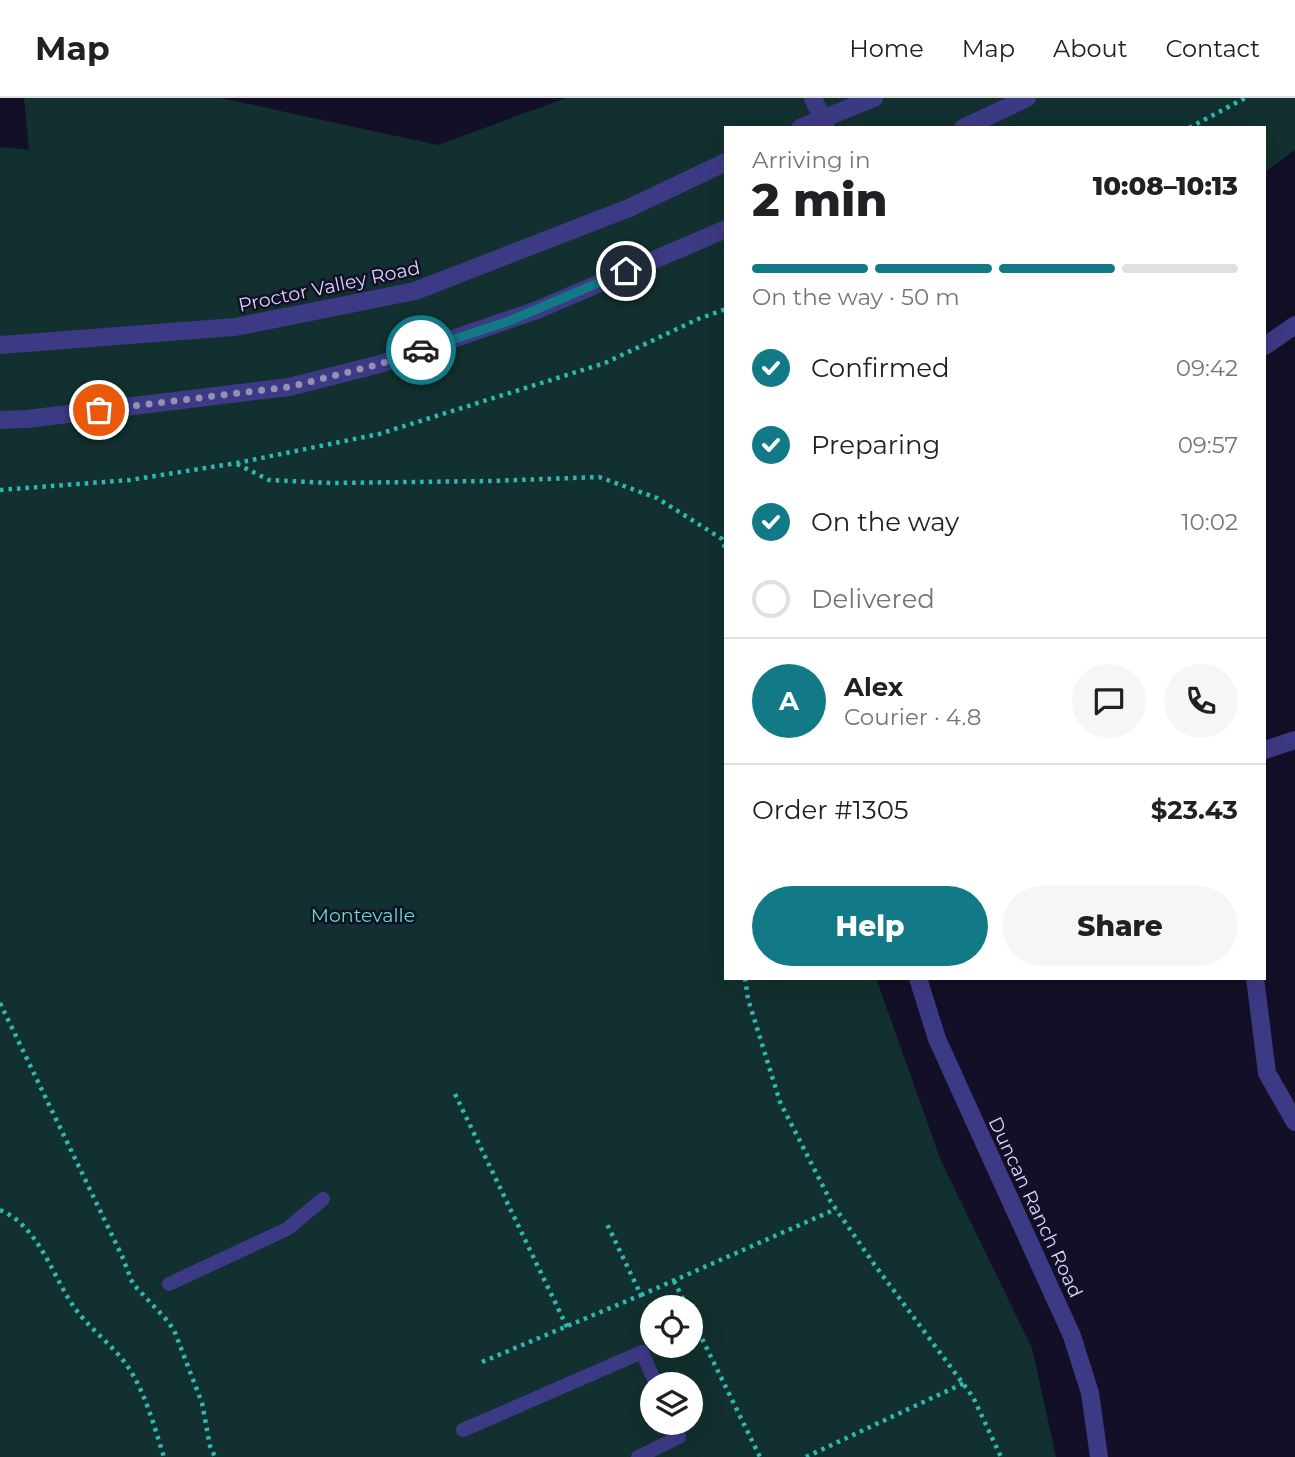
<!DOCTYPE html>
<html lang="en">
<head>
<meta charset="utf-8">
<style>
	:root { --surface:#fff; --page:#f6f6f6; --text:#202124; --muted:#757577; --line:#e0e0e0; --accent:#127987 }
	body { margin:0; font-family:Montserrat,sans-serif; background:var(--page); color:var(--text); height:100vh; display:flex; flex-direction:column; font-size:26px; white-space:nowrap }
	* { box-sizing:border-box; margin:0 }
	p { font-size:23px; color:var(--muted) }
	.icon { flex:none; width:38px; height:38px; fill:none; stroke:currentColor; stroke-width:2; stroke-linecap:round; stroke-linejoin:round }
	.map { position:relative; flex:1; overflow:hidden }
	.sheet { position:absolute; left:724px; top:28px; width:542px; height:854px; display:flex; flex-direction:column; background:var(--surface); border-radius:0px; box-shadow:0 7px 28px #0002 }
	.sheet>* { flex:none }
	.buttons { position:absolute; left:640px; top:1197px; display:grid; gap:14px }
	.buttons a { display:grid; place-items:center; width:63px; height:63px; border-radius:50%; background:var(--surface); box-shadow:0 7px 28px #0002; font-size:35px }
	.pin { position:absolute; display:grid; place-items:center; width:60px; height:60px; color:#fff; margin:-30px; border:4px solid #fff; border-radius:50%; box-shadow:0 2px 7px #0007 }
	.courier { position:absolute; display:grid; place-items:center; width:70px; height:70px; margin:-35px; border:5px solid #127987; border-radius:50%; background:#fff; color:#222; box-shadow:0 2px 9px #0007 }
	.headline em { font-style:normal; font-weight:800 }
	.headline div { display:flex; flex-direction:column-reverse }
	.headline { display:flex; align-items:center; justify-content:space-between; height:119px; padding:0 28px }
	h1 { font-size:46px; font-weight:800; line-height:52px }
	.bar { display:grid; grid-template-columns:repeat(4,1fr); gap:10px 7px; align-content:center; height:84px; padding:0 28px }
	.bar i { height:9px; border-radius:5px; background:var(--line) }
	.bar .selected { background:var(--accent) }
	.bar p { grid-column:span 4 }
	.line { display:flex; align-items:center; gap:18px; padding:0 28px; border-top:2px solid var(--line) }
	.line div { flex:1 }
	.round { display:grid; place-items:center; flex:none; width:74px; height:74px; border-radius:37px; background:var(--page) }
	ol { padding:0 28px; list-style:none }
	li { display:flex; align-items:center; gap:21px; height:77px }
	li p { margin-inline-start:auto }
	li .icon { padding:7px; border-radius:50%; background:var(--accent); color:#fff; stroke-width:4 }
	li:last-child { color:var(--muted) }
	li i { width:38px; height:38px; border:4px solid var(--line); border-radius:50% }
	.button { display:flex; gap:14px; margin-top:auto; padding:14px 28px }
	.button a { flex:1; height:80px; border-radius:42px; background:var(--accent); color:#fff; font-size:28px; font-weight:800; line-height:80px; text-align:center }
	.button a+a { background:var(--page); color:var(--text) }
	header { display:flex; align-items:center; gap:42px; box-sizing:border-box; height:98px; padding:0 35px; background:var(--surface); border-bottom:2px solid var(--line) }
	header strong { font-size:33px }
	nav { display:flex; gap:38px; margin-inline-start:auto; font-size:24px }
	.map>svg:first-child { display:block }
</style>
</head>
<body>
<header>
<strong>Map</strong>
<nav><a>Home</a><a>Map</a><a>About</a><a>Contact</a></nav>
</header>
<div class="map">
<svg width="1295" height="1359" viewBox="0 0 1295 1359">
	<rect width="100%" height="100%" fill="#130f26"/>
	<path fill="#12302f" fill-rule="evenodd" d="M24,0H221L438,47L566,0H1295V52L1265,74V30H726V880H876L941,1063L1032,1250L1056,1359H0V49L29,52ZM653,1209H691V1248H653ZM653,1286H691V1325H653Z"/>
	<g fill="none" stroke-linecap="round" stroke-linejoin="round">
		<path stroke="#2fb8b0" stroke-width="4.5" stroke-dasharray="3.5 5" stroke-linecap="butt" d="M1189,30L1245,0
			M237,366L269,382L331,385L490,383L599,379L657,400L722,441L726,453
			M0,392L130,382L237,365L379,336L605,265L698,221L726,211
			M745,880L748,901L780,1004L831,1104L874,1166L973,1299L1001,1359
			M0,905L122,1158L133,1186L165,1220L174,1232L202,1305L210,1348L215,1359
			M455,996L567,1229
			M0,1112C41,1129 53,1182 77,1213C92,1233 114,1248 128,1269C146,1296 154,1328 164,1359
			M674,1183L687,1209
			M641,1197L836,1111
			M691,1218L760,1359
			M482,1264L641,1197L607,1126
			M806,1359L964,1285"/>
		<path stroke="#3d3a85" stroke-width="14" d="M169,1186L287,1131L323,1101
			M463,1332L642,1254L656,1286
			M638,1359L679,1339L673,1325"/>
		<path stroke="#3d3a85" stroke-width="18" d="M1265,248L1295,227
			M1265,652L1295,642
			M1255,880L1267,975L1295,1024"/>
		<path stroke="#3d3a85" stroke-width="18" d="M813,0L826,30
			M800,30L874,0
			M963,30L1027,0
			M0,247L235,229L415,193L629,110L726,64
			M0,322L27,321L289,289L380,266L537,212L726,131
			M918,880L937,941L1072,1238L1090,1295L1099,1359"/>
	</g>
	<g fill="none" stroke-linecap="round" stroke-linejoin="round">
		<path stroke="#948fb3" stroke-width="7" stroke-dasharray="0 12.6" d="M99,312L289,289L380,266L421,252"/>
		<path stroke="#127987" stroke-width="9" d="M421,252L509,223L626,173"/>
	</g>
	<g text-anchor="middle" stroke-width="5" stroke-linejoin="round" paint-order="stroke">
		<g font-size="19" fill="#d9d4ff" stroke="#130f26">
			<text transform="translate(329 188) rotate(-12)" y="7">Proctor Valley Road</text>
			<text transform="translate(1036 1109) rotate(65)" y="7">Duncan Ranch Road</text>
		</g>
		<g font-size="19" fill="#5fe0c0" stroke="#130f26">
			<text x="363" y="824">Montevalle</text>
		</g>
	</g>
</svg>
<div class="buttons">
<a><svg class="icon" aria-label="locate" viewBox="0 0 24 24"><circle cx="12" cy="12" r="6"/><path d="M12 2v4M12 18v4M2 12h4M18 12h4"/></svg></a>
<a><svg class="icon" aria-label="layers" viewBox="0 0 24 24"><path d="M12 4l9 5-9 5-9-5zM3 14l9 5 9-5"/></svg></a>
</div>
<div class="pin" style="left:99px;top:312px;background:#ea580c"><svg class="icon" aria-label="bag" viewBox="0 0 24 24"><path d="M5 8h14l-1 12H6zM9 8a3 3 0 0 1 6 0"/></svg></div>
<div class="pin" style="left:626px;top:173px;background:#1f2937"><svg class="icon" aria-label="home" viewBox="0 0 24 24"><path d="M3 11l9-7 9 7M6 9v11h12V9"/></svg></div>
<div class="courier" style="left:421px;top:252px"><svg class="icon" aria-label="car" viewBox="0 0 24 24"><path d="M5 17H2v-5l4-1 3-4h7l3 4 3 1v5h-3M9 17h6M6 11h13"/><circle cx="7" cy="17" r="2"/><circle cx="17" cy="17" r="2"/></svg></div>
<section class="sheet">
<div class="headline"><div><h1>2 min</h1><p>Arriving in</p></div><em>10:08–10:13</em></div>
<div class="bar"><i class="selected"></i><i class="selected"></i><i class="selected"></i><i></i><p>On the way · 50 m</p></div>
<ol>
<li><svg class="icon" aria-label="check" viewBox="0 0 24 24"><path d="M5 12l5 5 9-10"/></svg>Confirmed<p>09:42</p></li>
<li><svg class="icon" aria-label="check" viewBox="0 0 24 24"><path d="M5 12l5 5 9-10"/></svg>Preparing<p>09:57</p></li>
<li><svg class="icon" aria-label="check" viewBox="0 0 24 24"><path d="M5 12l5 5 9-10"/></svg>On the way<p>10:02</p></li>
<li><i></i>Delivered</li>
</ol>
<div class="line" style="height:126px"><b class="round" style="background:var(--accent);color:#fff">A</b><div><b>Alex</b><p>Courier · 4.8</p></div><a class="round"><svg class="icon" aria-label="chat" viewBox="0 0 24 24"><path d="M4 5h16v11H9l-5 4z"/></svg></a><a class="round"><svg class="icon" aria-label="phone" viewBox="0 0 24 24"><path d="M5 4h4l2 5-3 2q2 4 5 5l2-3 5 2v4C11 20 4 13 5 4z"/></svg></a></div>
<div class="line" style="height:91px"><div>Order #1305</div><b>$23.43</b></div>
<div class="button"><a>Help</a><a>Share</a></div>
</section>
</div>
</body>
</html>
